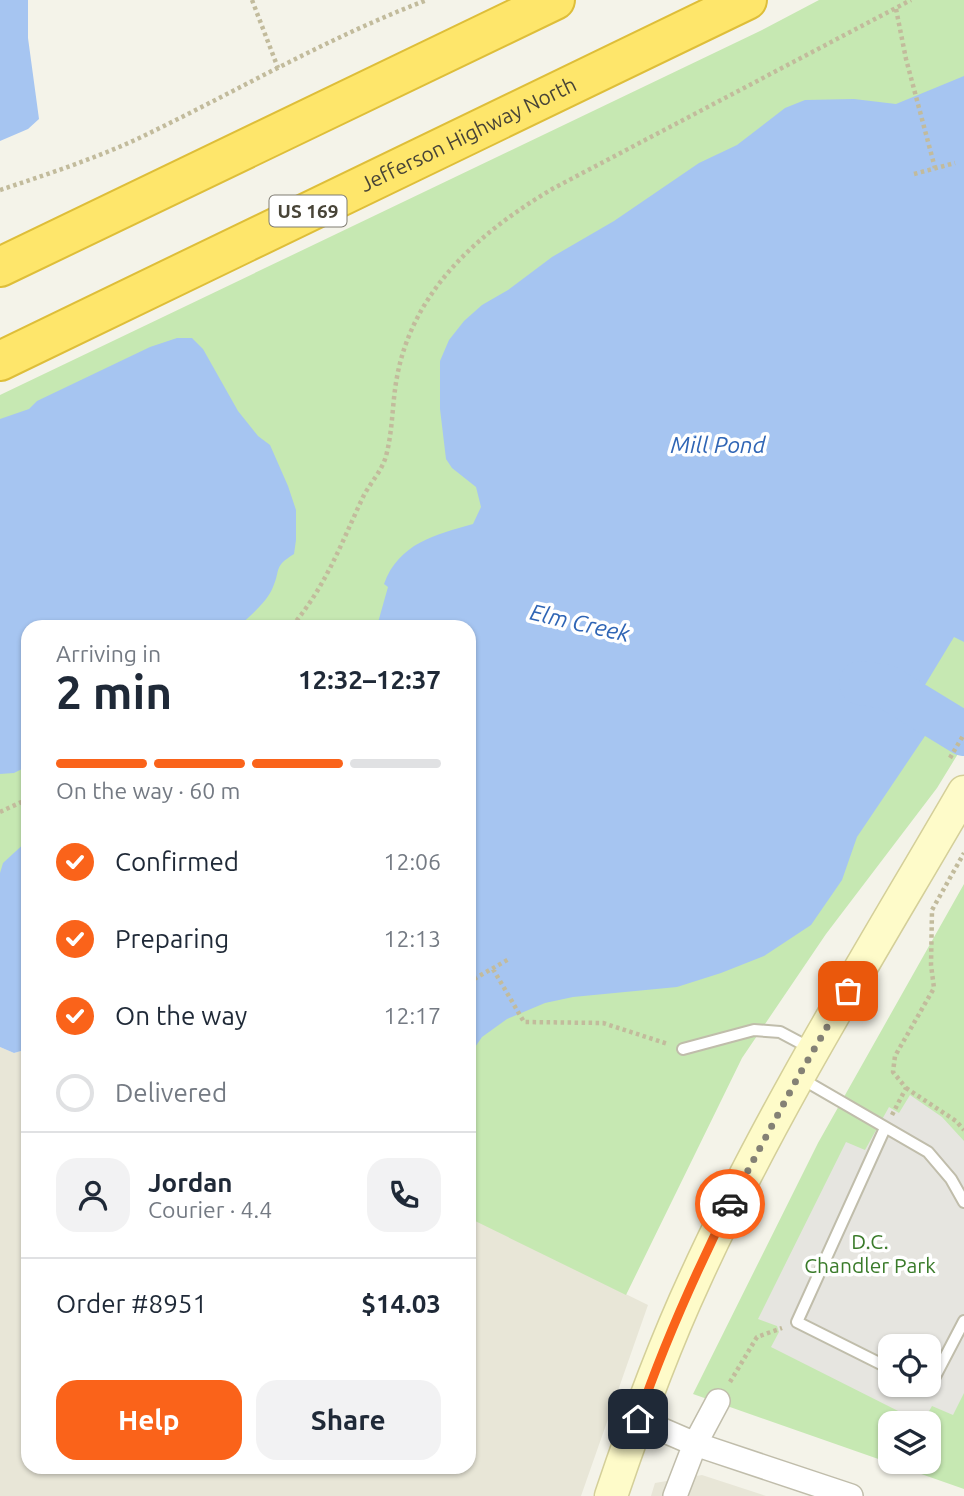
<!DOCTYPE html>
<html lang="en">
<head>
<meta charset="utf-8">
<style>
	:root { --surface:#fff; --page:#f2f2f3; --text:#1f2937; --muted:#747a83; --line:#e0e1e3; --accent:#fa631a }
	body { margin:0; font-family:Ubuntu,sans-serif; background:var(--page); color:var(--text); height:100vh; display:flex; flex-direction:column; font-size:26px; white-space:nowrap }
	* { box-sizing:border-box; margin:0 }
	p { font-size:23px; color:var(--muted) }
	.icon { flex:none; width:38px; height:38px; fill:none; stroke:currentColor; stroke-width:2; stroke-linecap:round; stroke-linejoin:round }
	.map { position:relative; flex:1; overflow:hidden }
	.details { position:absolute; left:21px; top:620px; width:455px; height:854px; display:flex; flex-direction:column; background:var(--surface); border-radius:21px; box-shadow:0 2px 5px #0004 }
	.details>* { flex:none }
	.controls { position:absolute; left:878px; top:1334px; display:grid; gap:14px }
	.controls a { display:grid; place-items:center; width:63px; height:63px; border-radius:14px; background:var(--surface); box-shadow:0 2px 5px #0004; font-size:35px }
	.pin { position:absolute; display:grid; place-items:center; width:60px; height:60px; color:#fff; margin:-30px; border-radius:14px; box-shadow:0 4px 10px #0006 }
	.courier { position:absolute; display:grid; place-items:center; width:70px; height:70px; margin:-35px; border:5px solid #fa631a; border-radius:50%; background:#fff; color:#222; box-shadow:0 2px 9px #0007 }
	.head em { font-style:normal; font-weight:700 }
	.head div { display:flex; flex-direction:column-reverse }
	.head { display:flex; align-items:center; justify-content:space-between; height:119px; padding:0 35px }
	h1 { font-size:46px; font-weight:700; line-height:52px }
	.bar { display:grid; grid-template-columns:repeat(4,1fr); gap:10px 7px; align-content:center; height:84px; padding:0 35px }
	.bar i { height:9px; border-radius:5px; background:var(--line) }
	.bar .active { background:var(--accent) }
	.bar p { grid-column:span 4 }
	.line { display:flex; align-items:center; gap:18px; padding:0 35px; border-top:2px solid var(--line) }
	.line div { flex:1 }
	.round { display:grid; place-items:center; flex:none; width:74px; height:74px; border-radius:21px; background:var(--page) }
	ol { padding:0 35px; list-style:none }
	li { display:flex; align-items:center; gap:21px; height:77px }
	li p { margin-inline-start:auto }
	li .icon { padding:7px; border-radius:50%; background:var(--accent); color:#fff; stroke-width:4 }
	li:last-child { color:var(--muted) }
	li i { width:38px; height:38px; border:4px solid var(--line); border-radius:50% }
	.cta { display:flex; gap:14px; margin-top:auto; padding:14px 35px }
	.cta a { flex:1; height:80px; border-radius:21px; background:var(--accent); color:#fff; font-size:28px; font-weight:700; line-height:80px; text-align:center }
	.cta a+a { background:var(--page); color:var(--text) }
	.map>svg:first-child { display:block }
</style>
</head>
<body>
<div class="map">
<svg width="964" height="1496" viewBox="0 0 964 1496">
	<rect width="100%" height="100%" fill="#f4f3e9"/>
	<path fill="#e8e6d7" d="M0,1047L14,1053L28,1049V1466H469V1217L648,1305L581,1496H0Z
		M702,1475L766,1496H651L655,1483Z"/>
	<path fill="#c6e8b2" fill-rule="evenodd" d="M819,0H964V744L937,788L826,934L742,1058L626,1295L469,1218V626H28V999L0,985V395L760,31Z
		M964,884V1489L693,1394L818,1143ZM891,1346H929V1384H891ZM891,1423H929V1461H891Z"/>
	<path fill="#e6e5e0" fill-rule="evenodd" d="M910,1095L942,1117L964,1141V1393L953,1415L932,1406L922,1423L771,1347L779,1332L777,1326L758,1319L846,1142L865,1150L889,1107L899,1113ZM891,1346H929V1384H891Z"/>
	<path fill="#a6c5f1" d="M0,0H28V38L39,119L28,129L0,141Z
		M964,76V642L954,637L905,718L927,733L857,837L842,880L811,925L764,956L721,973L677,987L573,997L545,1003L507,1019L482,1037L469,1056V626H377L388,587L384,584C399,543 435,535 473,524L481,507L476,487L452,468L446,459L440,409V361L449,340L464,321L482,305L508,290L552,257L614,221L699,163L737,145L785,108L805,100L854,99L896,104Z
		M177,338H192L203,349L238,411L258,436L270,445L288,486L296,510V540L294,554C273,567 281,569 273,587C267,602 251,615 239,626H28V766L14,773L0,774V419L29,409L37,401L150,347Z
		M28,840V1049L14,1053L0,1047V873L3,863Z"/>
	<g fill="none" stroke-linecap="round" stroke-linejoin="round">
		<path stroke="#a6c5f1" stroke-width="44" d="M861,683L887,687L964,734"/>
		<defs>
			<path id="lane" d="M683,1049L754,1030L780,1032L812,1049
				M802,1079L928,1152L951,1179L964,1202
				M885,1128L797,1322L891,1369
				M922,1384L929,1388L964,1321"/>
			<path id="street" d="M637,1419L695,1444L851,1496
				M675,1496L695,1444L718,1401"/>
			<path id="secondary" d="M611,1496C636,1422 662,1350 695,1279C772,1110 871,952 964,792"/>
			<g id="highway">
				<path d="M0,267L555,0"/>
				<path id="s1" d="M0,361L747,0"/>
			</g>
		</defs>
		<use href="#lane" stroke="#c0bdab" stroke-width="14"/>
		<use href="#street" stroke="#c0bdab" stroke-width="26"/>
		<use href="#secondary" stroke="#d4cf99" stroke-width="35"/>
		<use href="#highway" stroke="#debe39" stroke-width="42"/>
		<path stroke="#c2bb9c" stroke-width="4.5" stroke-dasharray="3.5 3.5" stroke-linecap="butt" d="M252,0L278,68
			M896,9L906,59L935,168
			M914,174L955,163
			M0,190C45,175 91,160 135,140C232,94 326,38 427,0
			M292,626C326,586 341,544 363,497C370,483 382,471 386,456C393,430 392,403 397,377C413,289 481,231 554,188L911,0
			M950,758L964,734
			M0,812L28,799
			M493,969L524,1022L603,1023L668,1044
			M474,979L509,959
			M906,1088L956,1121L964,1130
			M892,1115L906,1088L893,1072L895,1056L934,988L931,965L932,910L964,853
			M730,1382L757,1337L782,1328"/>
		<use href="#lane" stroke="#fff" stroke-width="10"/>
		<use href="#street" stroke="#fff" stroke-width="23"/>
		<use href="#secondary" stroke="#fefbc9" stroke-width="32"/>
		<use href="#highway" stroke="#fee66b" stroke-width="38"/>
	</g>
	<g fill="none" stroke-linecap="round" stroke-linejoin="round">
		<path stroke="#848175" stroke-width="7" stroke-dasharray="0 12.6" d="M730,1204L798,1077L848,991"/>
		<path stroke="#fa631a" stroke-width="9" d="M638,1419C663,1346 695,1274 730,1204"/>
	</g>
	<g text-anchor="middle" stroke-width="7" stroke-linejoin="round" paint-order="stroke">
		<rect fill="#fff" stroke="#7f7c73" stroke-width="2" x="269.5" y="195.5" width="77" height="31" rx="5"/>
		<g font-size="19" font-weight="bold" fill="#484437">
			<text x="308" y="218">US 169</text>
		</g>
		<g font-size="21" fill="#484437" stroke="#fff">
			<text dy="7" stroke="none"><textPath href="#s1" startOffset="520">Jefferson Highway North</textPath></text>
		</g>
		<g font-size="21" fill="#3a7b2a" stroke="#fff">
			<text x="870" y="1249">D.C.<tspan x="870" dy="24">Chandler Park</tspan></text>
		</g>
		<g font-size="23" font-style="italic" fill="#2f65b5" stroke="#fff">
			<text x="718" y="453">Mill Pond</text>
			<text transform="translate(580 623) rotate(13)" y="8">Elm Creek</text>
		</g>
	</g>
</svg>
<div class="controls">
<a><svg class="icon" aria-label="locate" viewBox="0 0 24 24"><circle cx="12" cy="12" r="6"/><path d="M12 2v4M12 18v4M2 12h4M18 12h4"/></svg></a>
<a><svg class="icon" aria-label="layers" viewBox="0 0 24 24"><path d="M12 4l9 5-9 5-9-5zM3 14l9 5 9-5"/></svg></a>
</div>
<div class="pin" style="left:848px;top:991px;background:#ea580c"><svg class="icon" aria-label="bag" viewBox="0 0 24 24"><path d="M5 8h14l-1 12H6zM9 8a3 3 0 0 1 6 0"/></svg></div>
<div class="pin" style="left:638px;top:1419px;background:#1f2937"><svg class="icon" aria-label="home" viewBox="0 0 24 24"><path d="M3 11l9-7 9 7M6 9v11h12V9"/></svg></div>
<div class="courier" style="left:730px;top:1204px"><svg class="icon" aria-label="car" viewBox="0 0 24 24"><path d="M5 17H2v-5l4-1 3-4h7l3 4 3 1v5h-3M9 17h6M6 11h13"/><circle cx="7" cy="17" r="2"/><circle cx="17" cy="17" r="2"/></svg></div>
<section class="details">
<div class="head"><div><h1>2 min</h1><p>Arriving in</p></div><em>12:32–12:37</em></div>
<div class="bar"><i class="active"></i><i class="active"></i><i class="active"></i><i></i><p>On the way · 60 m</p></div>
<ol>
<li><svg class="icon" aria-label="check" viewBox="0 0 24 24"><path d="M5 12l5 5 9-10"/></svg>Confirmed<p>12:06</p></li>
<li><svg class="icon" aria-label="check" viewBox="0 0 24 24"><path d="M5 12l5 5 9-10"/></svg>Preparing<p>12:13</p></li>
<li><svg class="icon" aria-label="check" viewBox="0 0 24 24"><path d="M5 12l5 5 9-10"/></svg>On the way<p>12:17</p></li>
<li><i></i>Delivered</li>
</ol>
<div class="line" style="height:126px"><a class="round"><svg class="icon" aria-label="person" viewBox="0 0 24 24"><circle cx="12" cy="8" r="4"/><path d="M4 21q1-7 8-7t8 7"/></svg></a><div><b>Jordan</b><p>Courier · 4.4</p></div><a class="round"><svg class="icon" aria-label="phone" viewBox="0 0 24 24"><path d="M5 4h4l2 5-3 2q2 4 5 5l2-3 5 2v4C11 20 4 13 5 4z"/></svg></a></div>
<div class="line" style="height:91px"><div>Order #8951</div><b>$14.03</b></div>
<div class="cta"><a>Help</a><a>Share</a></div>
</section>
</div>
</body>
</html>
